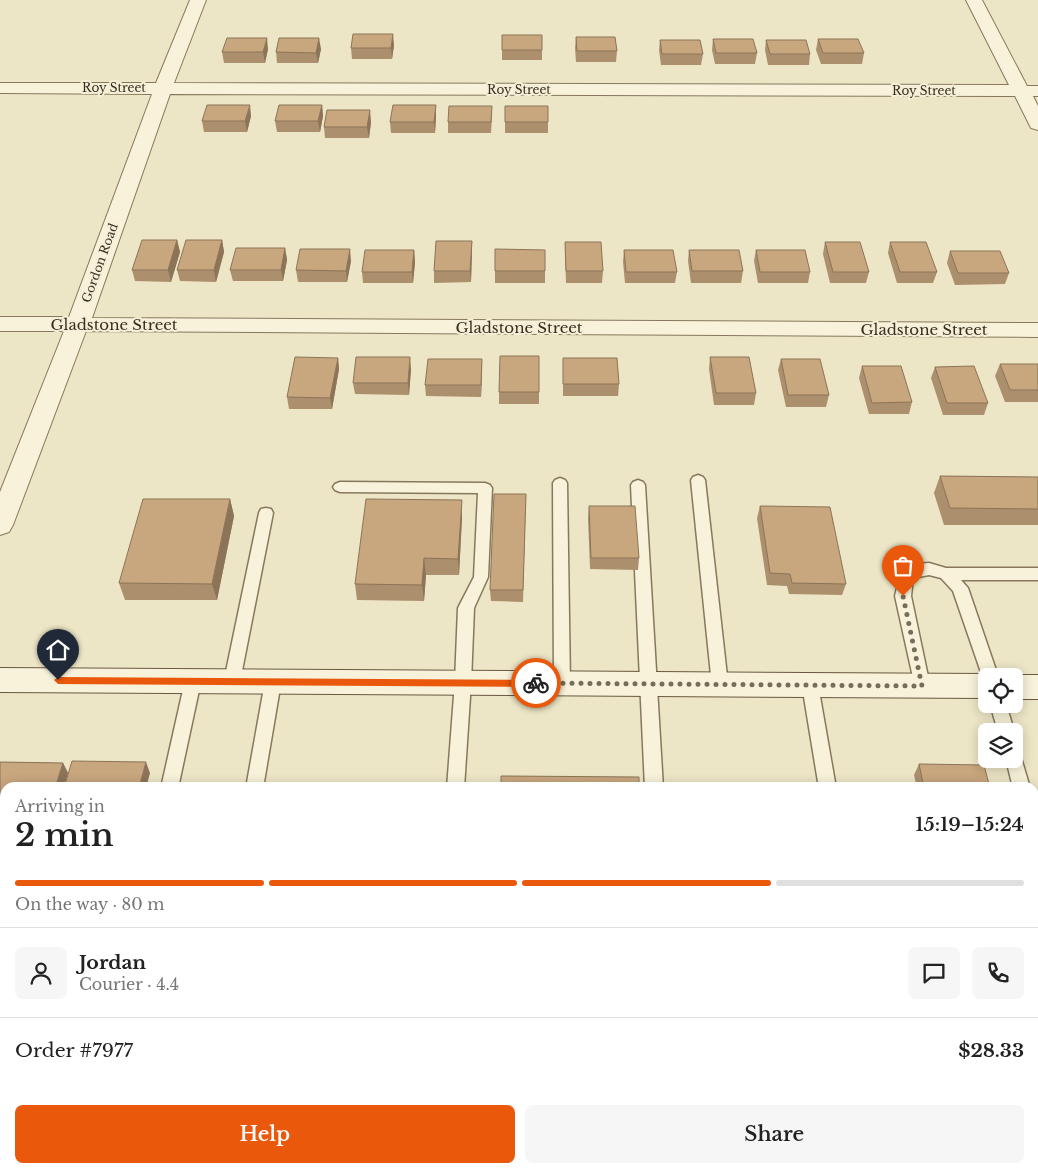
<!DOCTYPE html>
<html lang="en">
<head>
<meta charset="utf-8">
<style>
	:root { --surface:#fff; --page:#f6f6f6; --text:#222; --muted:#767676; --line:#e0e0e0; --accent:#ea580c }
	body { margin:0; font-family:"Libre Baskerville",serif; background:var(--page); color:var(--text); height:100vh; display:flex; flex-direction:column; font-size:19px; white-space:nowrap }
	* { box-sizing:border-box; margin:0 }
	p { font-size:16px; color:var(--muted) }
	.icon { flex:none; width:28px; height:28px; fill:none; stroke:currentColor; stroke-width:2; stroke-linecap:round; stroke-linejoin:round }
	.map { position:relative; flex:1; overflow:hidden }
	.side { position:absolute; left:0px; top:782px; width:1039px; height:391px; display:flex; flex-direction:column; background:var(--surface); border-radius:15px 15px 0 0; box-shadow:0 2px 12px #0003 }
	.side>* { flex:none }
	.controls { position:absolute; left:978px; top:668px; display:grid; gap:10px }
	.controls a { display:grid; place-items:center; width:45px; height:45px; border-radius:8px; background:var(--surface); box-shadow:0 2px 12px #0003; font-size:25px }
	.pin { position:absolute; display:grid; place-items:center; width:42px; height:42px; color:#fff; margin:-51px -21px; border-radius:50% 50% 50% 0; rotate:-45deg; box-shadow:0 0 5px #0007 }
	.pin .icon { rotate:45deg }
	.courier { position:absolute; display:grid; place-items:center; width:50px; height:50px; margin:-25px; border:4px solid #ea580c; border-radius:50%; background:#fff; color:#222; box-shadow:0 1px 6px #0007 }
	.headline em { font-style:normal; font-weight:600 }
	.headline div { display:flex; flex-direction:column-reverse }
	.headline { display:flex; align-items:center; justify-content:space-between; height:85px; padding:0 15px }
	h1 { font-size:32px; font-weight:600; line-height:38px }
	.bar { display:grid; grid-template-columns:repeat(4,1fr); gap:8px 5px; align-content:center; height:60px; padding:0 15px }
	.bar i { height:6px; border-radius:4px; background:var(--line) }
	.bar .active { background:var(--accent) }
	.bar p { grid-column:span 4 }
	.line { display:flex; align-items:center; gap:12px; padding:0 15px; border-top:1px solid var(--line) }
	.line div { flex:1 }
	.round { display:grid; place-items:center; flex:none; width:52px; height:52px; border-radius:8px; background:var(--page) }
	.primary-button { display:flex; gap:10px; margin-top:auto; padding:10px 15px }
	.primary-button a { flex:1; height:58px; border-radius:8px; background:var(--accent); color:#fff; font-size:20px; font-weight:600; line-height:58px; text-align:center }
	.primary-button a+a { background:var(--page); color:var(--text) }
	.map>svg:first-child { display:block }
</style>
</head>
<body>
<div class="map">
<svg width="1038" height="1173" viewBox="0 0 1038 1173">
	<rect width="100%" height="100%" fill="#ece5c6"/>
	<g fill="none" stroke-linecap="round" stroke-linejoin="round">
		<defs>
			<path id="lane" d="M698,475L703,477L705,480L728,685L726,690L720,691L714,690L712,685L691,480L693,477Z
				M560,478L565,480L567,483L570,684L568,689L562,690L556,689L554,684L553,483L555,480Z
				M638,480L643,482L645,485L663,788H645L631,485L633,482Z
				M340,482L485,483L490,485L492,488L488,577L474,608L471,682L464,788H447L455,682L458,608L474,577L478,493L340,492L335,490L333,487L335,484Z
				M266,508L271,509L273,513L240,681L238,686L232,687L226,686L224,681L259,513L261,509Z
				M929,563L946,568H1038V580H961L968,588L998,676H986V681H984L953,591L941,578L929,575L913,578L911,596L930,686L928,691L922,692L916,691L895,596L901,571L916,564Z
				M193,675L199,676L201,681L178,788H161L185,681L187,676Z
				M273,676L279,677L281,682L263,788H246L265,682L267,677Z
				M810,679L816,680L818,685L836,788H819L802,685L804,680Z
				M990,704H1006L1014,731V732L998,731Z
				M1014,752L1020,754L1030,788H1013L1006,759H1014Z
				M1034,820L1038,822V851L1034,849Z
				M1038,915V933L1034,934V916Z"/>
			<path id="street" d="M190,0H206L174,83L1009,85L966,0H982L1027,86H1038V96H1033L1038,106V130L1031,128L1015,96L170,94L92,318L1038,323V337L86,331L13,525L9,532L0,535V492L64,331H0V317H69L152,94L0,93V83H156Z"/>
			<path id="secondary" d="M0,668L986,674L992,676H986V698L0,692Z
				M1014,675H1038V699H1014V676H1011Z"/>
		</defs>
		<use href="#lane" stroke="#87785d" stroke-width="3"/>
		<use href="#street" stroke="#87785d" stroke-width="2"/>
		<use href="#secondary" stroke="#695940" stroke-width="2"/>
		<use href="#lane" fill="#f7f2d9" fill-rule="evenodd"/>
		<use href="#street" fill="#f7f2d9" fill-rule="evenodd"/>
		<use href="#secondary" fill="#f7f2d9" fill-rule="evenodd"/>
	</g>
	<path fill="#ac8f6c" d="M502,35H542V60H502Z
		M576,37L617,51L616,62H576L575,48Z
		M713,39L757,53L755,64H715L712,50Z
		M818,39L864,53L862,64H821L816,50Z
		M660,40L703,54L701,65H661L659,50Z
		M766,40L810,54L809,65H768L765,50Z
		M394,45L392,59H352L351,48Z
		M268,49L265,63H224L222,52Z
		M321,49L318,63H277L276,52Z
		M322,105L323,116L320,132H277L275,121Z
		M505,106L548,122V133H505Z
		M251,116L247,132H204L202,121Z
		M436,116L435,133H391L390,122Z
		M492,117L491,133H448V122Z
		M371,122L369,138H325L324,127Z
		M177,240L180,252L171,282L135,281L132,270Z
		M222,240L224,252L216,282L180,281L177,270Z
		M472,241L471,282L434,283V271Z
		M565,242L603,271L602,283H566L565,253Z
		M825,242L869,272L866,283H830L823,254Z
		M890,242L937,272L933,283H897L888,253Z
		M285,248L287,260L283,281H233L230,270Z
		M414,250L415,262L413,283H363L362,272Z
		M545,250V283H495V271Z
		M624,250L677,272L675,283H625L623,262Z
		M689,250L743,271L741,283H691L688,261Z
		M756,250L810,272L808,283H758L754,261Z
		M950,251L1009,273L1005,284L955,285L947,263Z
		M351,261L347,282H298L296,270Z
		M539,356V404H499V392Z
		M710,357L756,393L754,405H714L709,369Z
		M338,358L339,369L332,409H289L287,397Z
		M563,358L619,384L618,396H563Z
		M781,359L829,395L826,407H786L778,370Z
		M1000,364H1038V402H1005L995,376Z
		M862,366L912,402L909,414H869L859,378Z
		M935,367L988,403L984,415H943L931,378Z
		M411,369L409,395L355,394L353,383Z
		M482,371L481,397L426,396L425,385Z
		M940,476L1038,477V525H944L934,493Z
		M526,494L523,602L491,601L490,590Z
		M230,499L234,516L217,600H125L119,583Z
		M589,506L639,558L638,570L590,569L588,518Z
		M760,506L846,584L842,595L789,594L787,586L767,585L757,518Z
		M462,517L459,575H426L424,601L357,600L355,584Z
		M0,762L63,763L68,773L5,788V839H0Z
		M919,764L990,788H917L914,775Z
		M0,996H5V1059H0Z
		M1038,1003V1014L1036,1006Z"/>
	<path fill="#8c7458" d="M393,34L394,45L392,59L391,48Z
		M267,38L268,49L265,63L263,52Z
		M319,38L321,49L318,63L316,53Z
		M250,105L251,116L247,132L245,121Z
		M322,105L323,116L320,132L318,121Z
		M436,105V116L435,133L434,122Z
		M370,110L371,122L369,138L367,127Z
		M177,240L180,252L171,282L168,270Z
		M222,240L224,252L216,282L214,270Z
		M472,241V253L471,282L470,271Z
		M285,248L287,260L283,281L281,270Z
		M350,249L351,261L347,282L346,271Z
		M414,250L415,262L413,283L412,272Z
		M410,357L411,369L409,395L408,383Z
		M338,358L339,369L332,409L330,398Z
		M482,359V371L481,397V385Z
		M230,499L234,516L217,600L212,584Z
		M462,500V517L459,575L458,559Z
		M424,558L426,575L424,601L422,585Z
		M146,762L150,773L146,788H139Z
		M63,763L68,773L64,788H55Z
		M5,1039V1055L2,1051Z"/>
	<path fill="#c8a67e" stroke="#8c7458" d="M353,34H393L391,48H351Z
		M502,35H542V50H502Z
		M576,37H615L617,51H577Z
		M227,38H267L263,52H222Z
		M279,38H319L316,53L276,52Z
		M713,39H753L757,53H716Z
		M818,39H858L864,53H823Z
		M660,40H700L703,54H662Z
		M766,40H806L810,54H770Z
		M207,105H250L245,121H202Z
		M279,105H322L318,121H275Z
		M393,105H436L434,122H390Z
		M449,106H492L491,122H448Z
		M505,106H548V122H505Z
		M327,110H370L367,127H324Z
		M142,240H177L168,270H132Z
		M186,240H222L214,270H177Z
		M436,241H472L470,271H434Z
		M565,242H601L603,271H566Z
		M825,242H860L869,272H833Z
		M890,242H926L937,272H900Z
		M236,248H285L281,270H230Z
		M300,249H350L346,271L296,270Z
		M495,249L545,250V271H495Z
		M365,250H414L412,272H362Z
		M624,250H673L677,272H626Z
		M689,250H739L743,271H692Z
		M756,250H805L810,272H760Z
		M950,251H1000L1009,273H958Z
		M500,356H539V392H499Z
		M295,357L338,358L330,398L287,397Z
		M356,357H410L408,383H353Z
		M710,357H749L756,393H716Z
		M563,358H617L619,384H563Z
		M428,359H482L481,385H425Z
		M781,359H820L829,395H788Z
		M1000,364H1038V390H1010Z
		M862,366H901L912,402L872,403Z
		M974,366L988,403H947L935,367Z
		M940,476L1038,477V509L950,508Z
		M494,494H526L523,590H490Z
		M143,499H230L212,584L119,583Z
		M366,499L462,500L458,559L424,558L422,585L355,584Z
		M589,506H635L639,558H591Z
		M760,506L830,507L846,584L792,583L790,574L770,573Z
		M72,761L146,762L139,788H64Z
		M0,762L63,763L55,788H5V829H0Z
		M919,764L984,765L990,788H924Z
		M501,776L639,777V788H501Z
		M0,996H5V1039L2,1051H0Z"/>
	<path fill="#ea580c" d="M58,677L536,680L541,683L536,687L58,684L54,680Z"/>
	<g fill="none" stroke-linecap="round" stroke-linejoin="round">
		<path stroke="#776e5a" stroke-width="5" stroke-dasharray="0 9" d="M536,683L922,686L903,596"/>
	</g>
	<g text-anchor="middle" stroke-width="4" stroke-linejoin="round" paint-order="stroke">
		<g font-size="12" fill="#382e20" stroke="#f4efd6">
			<text x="114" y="92">Roy Street</text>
			<text x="519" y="94">Roy Street</text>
			<text x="924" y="95">Roy Street</text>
			<text transform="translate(100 263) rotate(-70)" y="4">Gordon Road</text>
		</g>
		<g font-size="15" fill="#382e20" stroke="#f4efd6">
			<text x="114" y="330">Gladstone Street</text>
			<text x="519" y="333">Gladstone Street</text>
			<text x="924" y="335">Gladstone Street</text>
		</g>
	</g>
</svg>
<div class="controls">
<a><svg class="icon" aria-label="locate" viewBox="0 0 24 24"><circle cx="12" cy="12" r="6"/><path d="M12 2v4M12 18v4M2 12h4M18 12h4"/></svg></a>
<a><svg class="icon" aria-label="layers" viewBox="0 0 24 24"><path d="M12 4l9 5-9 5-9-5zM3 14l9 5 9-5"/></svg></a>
</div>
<div class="pin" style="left:903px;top:596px;background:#ea580c"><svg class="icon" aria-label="bag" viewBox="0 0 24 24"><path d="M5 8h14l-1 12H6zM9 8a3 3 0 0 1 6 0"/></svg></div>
<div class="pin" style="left:58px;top:680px;background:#1f2937"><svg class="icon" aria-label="home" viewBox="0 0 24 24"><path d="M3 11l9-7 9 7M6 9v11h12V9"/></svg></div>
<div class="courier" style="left:536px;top:683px"><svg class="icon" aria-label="bike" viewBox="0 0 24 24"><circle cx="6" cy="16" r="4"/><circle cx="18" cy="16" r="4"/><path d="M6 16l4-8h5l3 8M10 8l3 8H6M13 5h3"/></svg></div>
<section class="side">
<div class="headline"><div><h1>2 min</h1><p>Arriving in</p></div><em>15:19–15:24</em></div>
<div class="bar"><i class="active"></i><i class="active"></i><i class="active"></i><i></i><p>On the way · 80 m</p></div>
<div class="line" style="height:90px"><a class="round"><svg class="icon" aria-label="person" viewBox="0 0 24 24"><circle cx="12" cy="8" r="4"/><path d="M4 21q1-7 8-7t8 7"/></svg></a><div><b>Jordan</b><p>Courier · 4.4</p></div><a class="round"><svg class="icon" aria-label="chat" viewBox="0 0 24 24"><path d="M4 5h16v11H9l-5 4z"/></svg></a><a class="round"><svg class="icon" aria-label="phone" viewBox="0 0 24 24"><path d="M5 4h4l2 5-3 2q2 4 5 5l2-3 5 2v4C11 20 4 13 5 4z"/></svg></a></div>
<div class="line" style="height:65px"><div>Order #7977</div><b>$28.33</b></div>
<div class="primary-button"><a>Help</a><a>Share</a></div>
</section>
</div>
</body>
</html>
